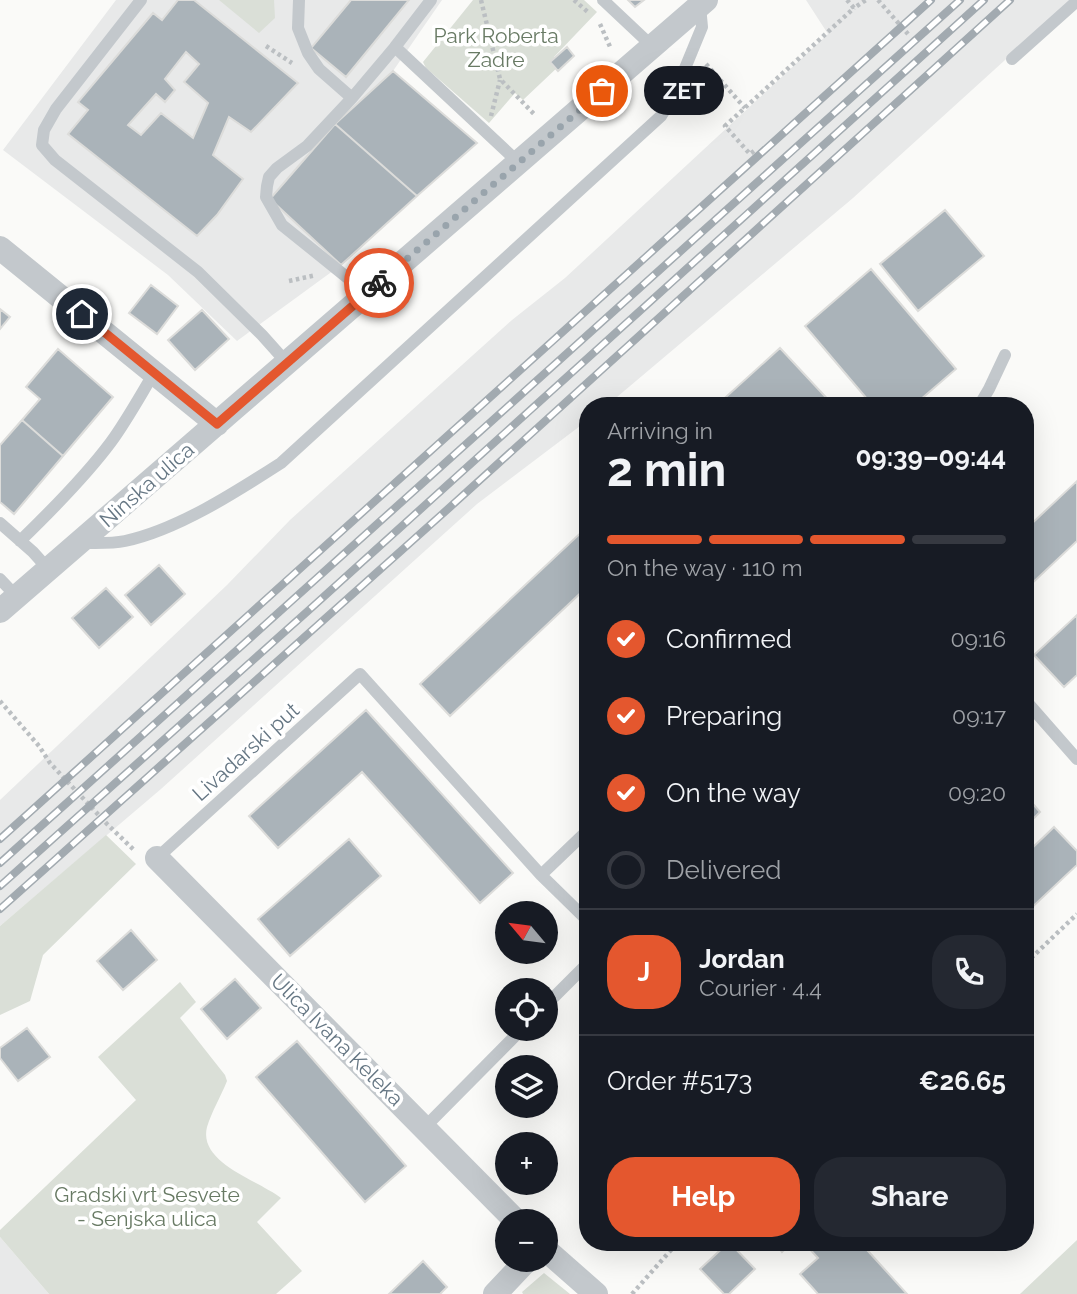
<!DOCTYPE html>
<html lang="en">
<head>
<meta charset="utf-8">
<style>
	:root { --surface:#171b24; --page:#242831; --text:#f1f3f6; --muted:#9ea1a6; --line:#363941; --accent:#e4572e }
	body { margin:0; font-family:Raleway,sans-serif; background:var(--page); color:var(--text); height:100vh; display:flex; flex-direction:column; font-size:26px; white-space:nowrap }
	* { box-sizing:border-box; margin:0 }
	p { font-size:23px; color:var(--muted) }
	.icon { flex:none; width:38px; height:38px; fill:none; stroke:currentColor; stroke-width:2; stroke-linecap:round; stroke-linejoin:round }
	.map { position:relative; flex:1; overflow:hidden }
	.side { position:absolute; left:579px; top:397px; width:455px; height:854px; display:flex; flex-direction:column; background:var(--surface); border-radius:28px; box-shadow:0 7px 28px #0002 }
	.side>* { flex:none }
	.needle { width:46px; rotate:299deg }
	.tools { position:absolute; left:495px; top:901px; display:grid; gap:14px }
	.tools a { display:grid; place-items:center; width:63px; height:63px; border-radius:50%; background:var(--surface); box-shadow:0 7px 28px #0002; font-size:35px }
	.pin { position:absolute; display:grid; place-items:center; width:60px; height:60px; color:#fff; margin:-30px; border:4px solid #fff; border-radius:50%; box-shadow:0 2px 7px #0007 }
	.courier { position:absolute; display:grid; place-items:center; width:70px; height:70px; margin:-35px; border:5px solid #e4572e; border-radius:50%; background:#fff; color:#222; box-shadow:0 2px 9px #0007 }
	.bubble { position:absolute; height:49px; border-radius:24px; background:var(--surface); box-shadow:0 7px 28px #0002; font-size:23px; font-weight:700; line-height:49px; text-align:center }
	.overview em { font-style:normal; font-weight:700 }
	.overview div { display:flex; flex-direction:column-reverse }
	.overview { display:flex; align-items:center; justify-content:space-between; height:119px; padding:0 28px }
	h1 { font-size:46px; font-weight:700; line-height:52px }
	.bar { display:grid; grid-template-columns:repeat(4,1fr); gap:10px 7px; align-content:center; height:84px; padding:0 28px }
	.bar i { height:9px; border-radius:5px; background:var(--line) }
	.bar .selected { background:var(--accent) }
	.bar p { grid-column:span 4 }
	.line { display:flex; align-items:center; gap:18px; padding:0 28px; border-top:2px solid var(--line) }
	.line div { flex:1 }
	.round { display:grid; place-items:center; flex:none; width:74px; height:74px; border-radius:28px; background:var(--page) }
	ol { padding:0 28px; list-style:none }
	li { display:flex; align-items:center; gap:21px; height:77px }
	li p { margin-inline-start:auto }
	li .icon { padding:7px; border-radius:50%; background:var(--accent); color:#fff; stroke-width:4 }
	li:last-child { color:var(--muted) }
	li i { width:38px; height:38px; border:4px solid var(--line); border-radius:50% }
	.button { display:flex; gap:14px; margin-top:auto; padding:14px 28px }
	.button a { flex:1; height:80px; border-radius:28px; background:var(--accent); color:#fff; font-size:28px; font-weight:700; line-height:80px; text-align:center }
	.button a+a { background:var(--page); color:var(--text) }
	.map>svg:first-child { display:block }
</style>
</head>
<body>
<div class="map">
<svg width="1077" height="1294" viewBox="0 0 1077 1294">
	<rect width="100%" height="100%" fill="#fafaf8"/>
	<path fill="#e8e9e9" d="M116,0H442L393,71L335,124L270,199L341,265L237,341L168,275L3,150Z
		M806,0H1071L853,198L617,397L606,406H588V420L477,504L161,789L0,926V800L227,585L290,520L512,320L565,278L828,34Z
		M0,1237L49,1294H0Z"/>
	<path fill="#dadfd7" d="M219,0H274L275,18L259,33Z
		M473,0H584L597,12L554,57L560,65L523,100L515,93L489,123L426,68L423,62Z
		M106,835L136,864L43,955L30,1001L0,1015V926Z
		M180,982L196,1002L180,1018L225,1075L227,1081C221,1096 212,1111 207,1127C198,1163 258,1180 281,1198L257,1222L302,1271L276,1294H49L0,1237V1230L136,1100L98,1057Z
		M1077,1240V1294H1020Z
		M544,1273L570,1294H523L522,1292Z"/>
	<path fill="#aab3b9" stroke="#dcdcda" stroke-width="2" fill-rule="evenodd" d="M178,0H194L298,83L251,132L229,117L213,155L243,179L217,215L197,236L68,134L88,110L78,102L153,13L162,20ZM186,52L199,64L184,82L208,103L193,138L161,113L141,135L128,125L156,94L165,102L175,90L165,79Z
		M351,0H409L346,77L311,48Z
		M628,0H644L635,7Z
		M567,47L574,56L558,71L550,62Z
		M393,71L477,143L417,196L335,124Z
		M335,124L417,196L341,265L270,199Z
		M945,210L984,256L918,311L880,264Z
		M871,269L956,369L913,406H873L805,326Z
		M151,285L178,306L157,334L129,313Z
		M0,309L10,317L0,329Z
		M202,310L229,339L195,370L168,340Z
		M780,348L834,406H716Z
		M58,349L113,397L63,456L22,420L40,399L26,387Z
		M22,420L63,456L14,514L0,502V445Z
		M1077,481V541L1026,589V529Z
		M588,526V586L450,716L420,684Z
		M159,565L185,594L151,625L125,595Z
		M106,588L133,617L99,648L72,618Z
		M1077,615V675L1064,687L1034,655Z
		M366,710L513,873L480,903L362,772L278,848L249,816Z
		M1026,796L1040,812L1026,826Z
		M1054,827L1077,851V865L1026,913V854Z
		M349,839L381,876L290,956L258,919Z
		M131,930L157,960L123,990L97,961Z
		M235,979L261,1008L227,1039L201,1009Z
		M27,1028L50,1057L18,1081L0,1058V1048Z
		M297,1041L406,1166L365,1202L256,1077Z
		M729,1242L755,1269L729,1294H724L700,1269Z
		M774,1242H792L782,1252Z
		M809,1242H870L874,1246L868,1251L907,1294H818L800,1274L818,1258L806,1245Z
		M423,1261L447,1287L440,1294H389Z"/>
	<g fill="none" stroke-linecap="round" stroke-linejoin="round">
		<path stroke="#bbbfc2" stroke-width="4.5" stroke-dasharray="3.5 3.5" stroke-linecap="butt" d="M481,0L500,79L535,115
			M574,0L589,13
			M847,0L854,8L866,0
			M878,0L908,34
			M600,24L611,49
			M266,46L292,63
			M706,64L745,108
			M491,116L500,80
			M754,151L750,154L725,126L854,8
			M289,281L316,275
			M0,701L39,746L50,763L107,824L135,851
			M1026,963L1077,914
			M632,1294L678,1242"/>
		<path stroke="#c3c8cc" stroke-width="12" d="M141,0L56,109L44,130L42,145L55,160L198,272L262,335L287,363
			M299,0L298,28L308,53L319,69L352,98
			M431,0L395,47L519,163
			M603,0L653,47
			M1012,59L1077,1
			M366,295L349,279L282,225L266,197L267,186L269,177L277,168L307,146L352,98L395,47
			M979,406L989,389L1005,355
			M0,523L33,552L49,570
			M20,541C52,510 85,477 111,442C127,420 140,396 154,373
			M81,543C95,543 111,544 125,541C177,530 236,492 281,463L661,116L674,95L702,27L700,6
			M0,579L17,597
			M1026,701L1077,759
			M157,858L360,674L541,875L588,921
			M541,875L588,830
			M546,1005L588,963
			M424,1128L522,1029"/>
		<path stroke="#c3c8cc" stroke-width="24" d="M0,248L217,424
			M0,611L706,0
			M157,858L517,1222
			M546,1250L596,1294
			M495,1294L527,1260"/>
		<defs>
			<path id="rail" d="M0,839L931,0
				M0,863L960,0
				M0,886L309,610L984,0
				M0,909L449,508L1010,0"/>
		</defs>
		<use href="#rail" stroke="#a2aab0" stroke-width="8"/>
		<use href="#rail" stroke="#fff" stroke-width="5" stroke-dasharray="16" stroke-linecap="butt"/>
	</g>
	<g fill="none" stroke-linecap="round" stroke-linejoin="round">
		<path stroke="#99a4ac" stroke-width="7" stroke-dasharray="0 12.6" d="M379,283L602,91"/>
		<path stroke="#e4572e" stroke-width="9" d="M82,314L217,424L379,283"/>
	</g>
	<g text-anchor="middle" stroke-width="7" stroke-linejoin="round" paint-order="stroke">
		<g font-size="21" fill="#687a64" stroke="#fff">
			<text x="496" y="43">Park Roberta<tspan x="496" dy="24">Zadre</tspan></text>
			<text x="147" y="1202">Gradski vrt Sesvete<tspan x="147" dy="24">- Senjska ulica</tspan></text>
		</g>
		<g font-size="21" fill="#657683" stroke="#fff">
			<text transform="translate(147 485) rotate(-41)" y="7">Ninska ulica</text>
			<text transform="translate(246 752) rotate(-42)" y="7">Livadarski put</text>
			<text transform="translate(337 1040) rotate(45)" y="7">Ulica Ivana Keleka</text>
		</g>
	</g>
</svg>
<div class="tools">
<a><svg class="needle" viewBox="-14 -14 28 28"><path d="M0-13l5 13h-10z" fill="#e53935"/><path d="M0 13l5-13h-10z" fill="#9ea1a6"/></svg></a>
<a><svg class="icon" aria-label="locate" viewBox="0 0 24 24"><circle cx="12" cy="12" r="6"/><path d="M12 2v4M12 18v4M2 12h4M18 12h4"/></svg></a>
<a><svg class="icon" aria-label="layers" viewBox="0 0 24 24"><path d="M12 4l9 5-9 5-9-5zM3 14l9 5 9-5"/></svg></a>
<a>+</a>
<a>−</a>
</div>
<div class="pin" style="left:602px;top:91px;background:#ea580c"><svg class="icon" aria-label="bag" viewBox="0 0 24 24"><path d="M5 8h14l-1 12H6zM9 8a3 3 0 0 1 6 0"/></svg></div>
<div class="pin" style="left:82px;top:314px;background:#1f2937"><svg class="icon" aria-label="home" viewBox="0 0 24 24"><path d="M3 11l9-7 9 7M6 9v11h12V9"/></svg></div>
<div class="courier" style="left:379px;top:283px"><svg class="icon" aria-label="bike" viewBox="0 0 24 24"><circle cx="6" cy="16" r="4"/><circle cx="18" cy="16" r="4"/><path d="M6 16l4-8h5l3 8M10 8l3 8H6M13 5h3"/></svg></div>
<div class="bubble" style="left:644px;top:66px;width:80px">ZET</div>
<section class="side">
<div class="overview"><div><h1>2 min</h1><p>Arriving in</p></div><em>09:39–09:44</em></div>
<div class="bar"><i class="selected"></i><i class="selected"></i><i class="selected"></i><i></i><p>On the way · 110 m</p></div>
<ol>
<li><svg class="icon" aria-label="check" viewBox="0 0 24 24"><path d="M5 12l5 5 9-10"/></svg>Confirmed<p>09:16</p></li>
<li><svg class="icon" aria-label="check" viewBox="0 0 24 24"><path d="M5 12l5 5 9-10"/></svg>Preparing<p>09:17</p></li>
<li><svg class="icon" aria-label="check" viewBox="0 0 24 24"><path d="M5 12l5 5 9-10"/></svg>On the way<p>09:20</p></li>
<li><i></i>Delivered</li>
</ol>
<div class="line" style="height:126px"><b class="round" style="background:var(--accent);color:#fff">J</b><div><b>Jordan</b><p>Courier · 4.4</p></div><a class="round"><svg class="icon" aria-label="phone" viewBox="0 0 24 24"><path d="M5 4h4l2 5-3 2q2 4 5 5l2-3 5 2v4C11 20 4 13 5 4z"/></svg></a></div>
<div class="line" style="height:91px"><div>Order #5173</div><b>€26.65</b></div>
<div class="button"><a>Help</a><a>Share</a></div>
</section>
</div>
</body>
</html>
